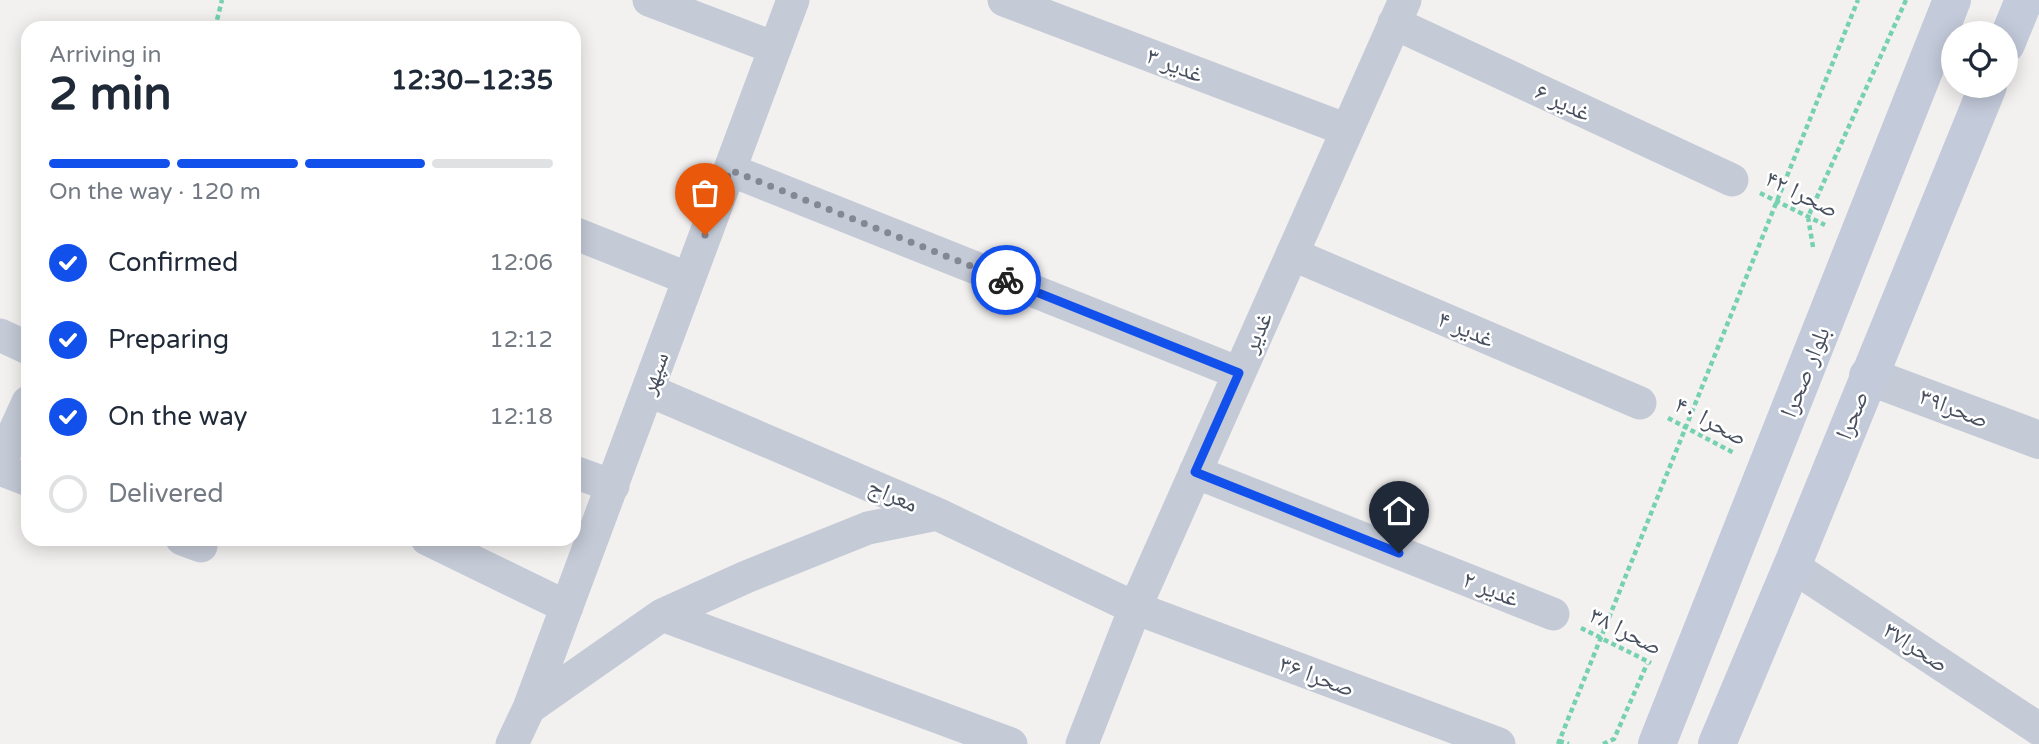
<!DOCTYPE html>
<html lang="en">
<head>
<meta charset="utf-8">
<style>
	:root { --surface:#fff; --page:#f6f6f7; --text:#1f2937; --muted:#747a83; --line:#e0e1e3; --accent:#1250eb }
	body { margin:0; font-family:"Varela Round","Noto Naskh Arabic",sans-serif; background:var(--page); color:var(--text); height:100vh; display:flex; flex-direction:column; font-size:26px; white-space:nowrap }
	* { box-sizing:border-box; margin:0 }
	p { font-size:23px; color:var(--muted) }
	.icon { flex:none; width:38px; height:38px; fill:none; stroke:currentColor; stroke-width:2; stroke-linecap:round; stroke-linejoin:round }
	.map { position:relative; flex:1; overflow:hidden }
	.sheet { position:absolute; left:21px; top:21px; width:560px; height:525px; display:flex; flex-direction:column; background:var(--surface); border-radius:21px; box-shadow:0 4px 18px #0003 }
	.sheet>* { flex:none }
	.controls { position:absolute; left:1941px; top:21px; display:grid; gap:14px }
	.controls a { display:grid; place-items:center; width:77px; height:77px; border-radius:50%; background:var(--surface); box-shadow:0 4px 18px #0003; font-size:35px }
	.pin { position:absolute; display:grid; place-items:center; width:60px; height:60px; color:#fff; margin:-72px -30px; border-radius:50% 50% 50% 0; rotate:-45deg; box-shadow:0 0 7px #0007 }
	.pin .icon { rotate:45deg }
	.courier { position:absolute; display:grid; place-items:center; width:70px; height:70px; margin:-35px; border:5px solid #1250eb; border-radius:50%; background:#fff; color:#222; box-shadow:0 2px 9px #0007 }
	.head em { font-style:normal; font-weight:800 }
	.head div { display:flex; flex-direction:column-reverse }
	.head { display:flex; align-items:center; justify-content:space-between; height:119px; padding:0 28px }
	h1 { font-size:46px; font-weight:800; line-height:52px }
	.bar { display:grid; grid-template-columns:repeat(4,1fr); gap:10px 7px; align-content:center; height:84px; padding:0 28px }
	.bar i { height:9px; border-radius:5px; background:var(--line) }
	.bar .active { background:var(--accent) }
	.bar p { grid-column:span 4 }
	ol { padding:0 28px; list-style:none }
	li { display:flex; align-items:center; gap:21px; height:77px }
	li p { margin-inline-start:auto }
	li .icon { padding:7px; border-radius:50%; background:var(--accent); color:#fff; stroke-width:4 }
	li:last-child { color:var(--muted) }
	li i { width:38px; height:38px; border:4px solid var(--line); border-radius:50% }
	.map>svg:first-child { display:block }
</style>
</head>
<body>
<div class="map">
<svg width="2039" height="744" viewBox="0 0 2039 744">
	<rect width="100%" height="100%" fill="#f3f1f0"/>
	<g fill="none" stroke-linecap="round" stroke-linejoin="round">
		<path stroke="#75d1b1" stroke-width="4.5" stroke-dasharray="5 3.5" stroke-linecap="butt" d="M215,28L222,0
			M1760,193L1825,225
			M1813,247L1808,217L1906,0
			M1668,418L1734,453
			M1581,628L1651,663
			M1559,741L1569,744
			M1558,744L1858,0
			M1603,744L1614,739L1647,664"/>
		<path stroke="#c4cad6" stroke-width="33" d="M649,0L775,48
			M1004,0L1347,130
			M1394,23L1732,180
			M730,170L1239,373
			M574,233L689,279
			M1292,254L1640,403
			M0,335L28,348
			M648,390L937,514L1135,608L1499,744
			M0,463L28,402
			M0,469L28,480
			M574,472L613,486
			M1195,472L1553,614
			M182,539L201,546
			M427,539L567,607
			M1792,566L2039,729
			M662,615L1011,744
			M529,708L662,615L746,577L868,528L937,514
			M512,744L529,708L793,0
			M1082,744L1135,608L1405,0"/>
		<path stroke="#c4cad6" stroke-width="38" d="M1868,376L2039,440"/>
		<path stroke="#c3cada" stroke-width="38" d="M2006,44L2024,0
			M1657,744L1952,0
			M1717,744L1792,566L1988,86"/>
	</g>
	<g fill="none" stroke-linecap="round" stroke-linejoin="round">
		<path stroke="#848892" stroke-width="7" stroke-dasharray="0 12.6" d="M705,235L730,170L1006,280"/>
		<path stroke="#1250eb" stroke-width="9" d="M1006,280L1239,373L1195,472L1399,553"/>
	</g>
	<g text-anchor="middle" stroke-width="5" stroke-linejoin="round" paint-order="stroke">
		<g font-size="24" fill="#48505f" stroke="#fff">
			<text transform="translate(1175 65) rotate(21)" y="8">غدیر ۳</text>
			<text transform="translate(1563 102) rotate(25)" y="8">غدیر ۶</text>
			<text transform="translate(1802 194) rotate(26)" y="8">صحرا ۴۲</text>
			<text transform="translate(1466 329) rotate(23)" y="8">غدیر ۴</text>
			<text transform="translate(1257 332) rotate(-66)" y="8">غدیر</text>
			<text transform="translate(1805 372) rotate(-68)" y="8">بلوار صحرا</text>
			<text transform="translate(654 373) rotate(-70)" y="8">سپهر</text>
			<text transform="translate(1954 408) rotate(21)" y="8">صحرا۳۹</text>
			<text transform="translate(1852 415) rotate(-68)" y="8">صحرا</text>
			<text transform="translate(1711 421) rotate(28)" y="8">صحرا ۴۰</text>
			<text transform="translate(893 495) rotate(23)" y="8">معراج</text>
			<text transform="translate(1491 589) rotate(22)" y="8">غدیر ۲</text>
			<text transform="translate(1626 631) rotate(27)" y="8">صحرا ۳۸</text>
			<text transform="translate(1916 647) rotate(33)" y="8">صحرا۳۷</text>
			<text transform="translate(1317 676) rotate(20)" y="8">صحرا ۳۶</text>
		</g>
	</g>
</svg>
<div class="controls">
<a><svg class="icon" aria-label="locate" viewBox="0 0 24 24"><circle cx="12" cy="12" r="6"/><path d="M12 2v4M12 18v4M2 12h4M18 12h4"/></svg></a>
</div>
<div class="pin" style="left:705px;top:235px;background:#ea580c"><svg class="icon" aria-label="bag" viewBox="0 0 24 24"><path d="M5 8h14l-1 12H6zM9 8a3 3 0 0 1 6 0"/></svg></div>
<div class="pin" style="left:1399px;top:553px;background:#1f2937"><svg class="icon" aria-label="home" viewBox="0 0 24 24"><path d="M3 11l9-7 9 7M6 9v11h12V9"/></svg></div>
<div class="courier" style="left:1006px;top:280px"><svg class="icon" aria-label="bike" viewBox="0 0 24 24"><circle cx="6" cy="16" r="4"/><circle cx="18" cy="16" r="4"/><path d="M6 16l4-8h5l3 8M10 8l3 8H6M13 5h3"/></svg></div>
<section class="sheet">
<div class="head"><div><h1>2 min</h1><p>Arriving in</p></div><em>12:30–12:35</em></div>
<div class="bar"><i class="active"></i><i class="active"></i><i class="active"></i><i></i><p>On the way · 120 m</p></div>
<ol>
<li><svg class="icon" aria-label="check" viewBox="0 0 24 24"><path d="M5 12l5 5 9-10"/></svg>Confirmed<p>12:06</p></li>
<li><svg class="icon" aria-label="check" viewBox="0 0 24 24"><path d="M5 12l5 5 9-10"/></svg>Preparing<p>12:12</p></li>
<li><svg class="icon" aria-label="check" viewBox="0 0 24 24"><path d="M5 12l5 5 9-10"/></svg>On the way<p>12:18</p></li>
<li><i></i>Delivered</li>
</ol>
</section>
</div>
</body>
</html>
